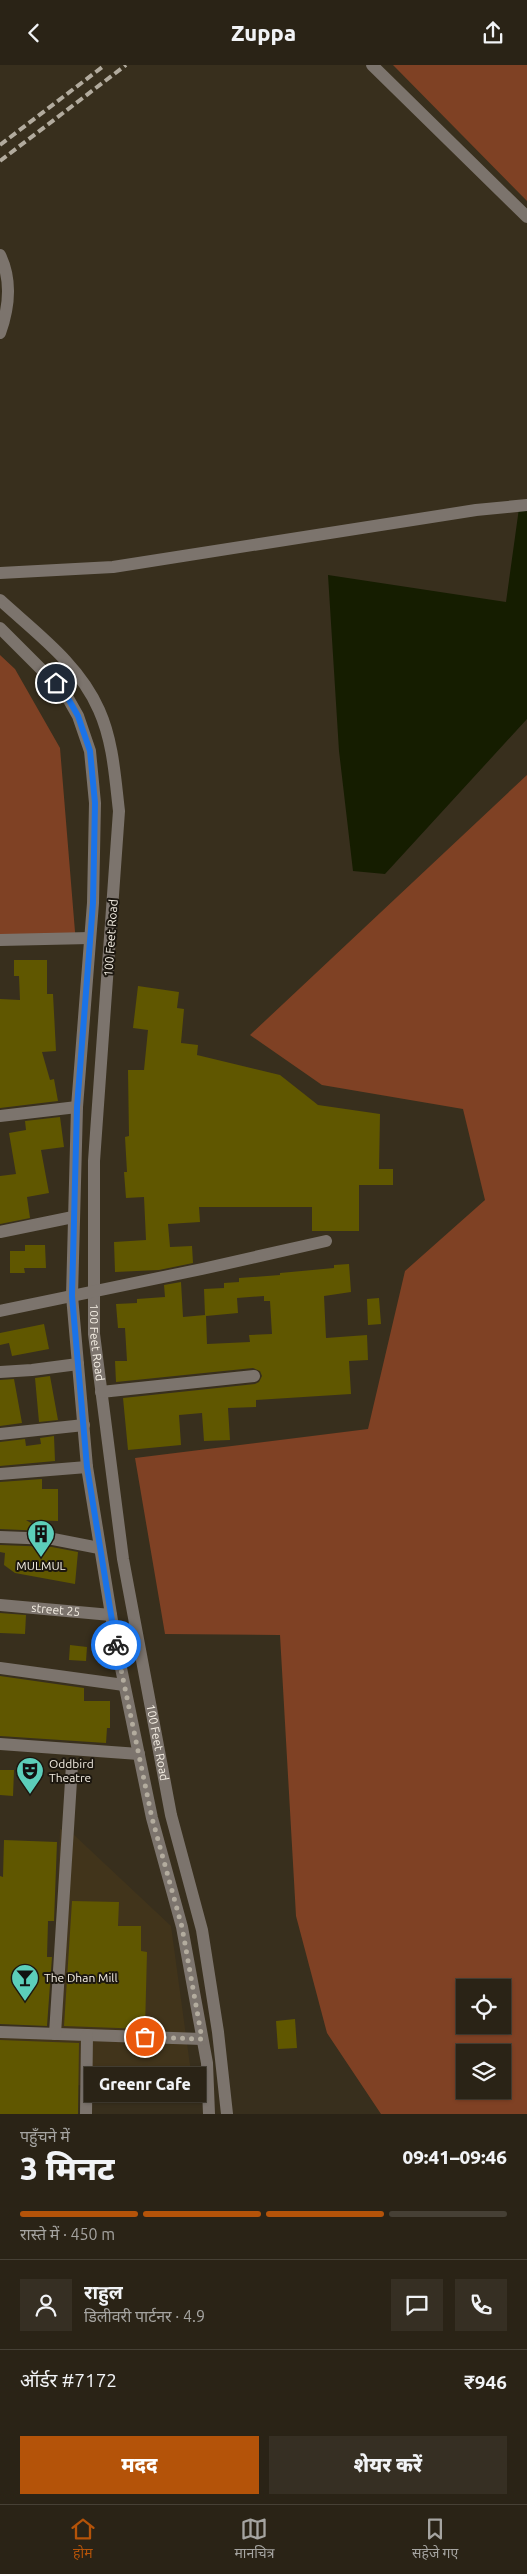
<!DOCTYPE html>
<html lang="hi">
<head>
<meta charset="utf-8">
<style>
	:root { --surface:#2a2316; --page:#362f23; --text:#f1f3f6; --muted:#a5a4a1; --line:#464035; --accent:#b45309 }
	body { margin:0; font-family:Ubuntu,"Noto Sans Devanagari",sans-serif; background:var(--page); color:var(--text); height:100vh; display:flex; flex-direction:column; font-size:19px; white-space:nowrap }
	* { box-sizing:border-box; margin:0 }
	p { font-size:16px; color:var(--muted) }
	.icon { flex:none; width:28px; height:28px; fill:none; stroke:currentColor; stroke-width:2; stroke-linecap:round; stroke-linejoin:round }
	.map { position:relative; height:2049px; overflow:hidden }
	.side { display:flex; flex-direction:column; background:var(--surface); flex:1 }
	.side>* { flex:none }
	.fabs { position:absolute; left:456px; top:1914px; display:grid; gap:10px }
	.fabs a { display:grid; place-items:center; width:55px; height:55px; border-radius:0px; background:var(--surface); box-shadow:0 1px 4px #0004,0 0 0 1px var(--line); font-size:25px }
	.pin { position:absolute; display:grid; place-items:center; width:42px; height:42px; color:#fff; margin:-21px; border:2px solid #fff; border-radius:50%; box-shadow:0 1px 5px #0007 }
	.courier { position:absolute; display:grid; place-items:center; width:50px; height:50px; margin:-25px; border:4px solid #1a73e8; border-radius:50%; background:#fff; color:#222; box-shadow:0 1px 6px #0007 }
	.bubble { position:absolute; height:35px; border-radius:0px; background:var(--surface); box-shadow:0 1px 4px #0004,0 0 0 1px var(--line); font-size:16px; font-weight:800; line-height:35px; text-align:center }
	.overview em { font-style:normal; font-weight:800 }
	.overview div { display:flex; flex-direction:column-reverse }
	.overview { display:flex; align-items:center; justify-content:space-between; height:85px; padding:0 20px }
	h1 { font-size:32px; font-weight:800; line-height:38px }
	.bar { display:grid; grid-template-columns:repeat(4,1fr); gap:8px 5px; align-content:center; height:60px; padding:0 20px }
	.bar i { height:6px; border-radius:4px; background:var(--line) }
	.bar .selected { background:var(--accent) }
	.bar p { grid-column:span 4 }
	.line { display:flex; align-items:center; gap:12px; padding:0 20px; border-top:1px solid var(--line) }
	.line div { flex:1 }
	.round { display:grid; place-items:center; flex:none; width:52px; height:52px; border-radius:0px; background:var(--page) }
	.action { display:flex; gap:10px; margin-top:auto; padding:10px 20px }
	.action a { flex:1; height:58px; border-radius:0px; background:var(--accent); color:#fff; font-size:20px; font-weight:800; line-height:58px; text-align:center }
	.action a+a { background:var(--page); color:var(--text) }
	header { display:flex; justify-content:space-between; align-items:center; height:65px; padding:0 20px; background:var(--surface); font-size:22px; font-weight:800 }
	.menu { display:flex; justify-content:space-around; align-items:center; height:70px; border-top:1px solid var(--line); background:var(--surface); font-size:14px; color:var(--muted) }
	.menu a { display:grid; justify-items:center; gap:2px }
	.menu .selected { color:var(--accent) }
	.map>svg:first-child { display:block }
</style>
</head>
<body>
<header><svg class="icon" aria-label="back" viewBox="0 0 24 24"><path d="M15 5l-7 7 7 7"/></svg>Zuppa<svg class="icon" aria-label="share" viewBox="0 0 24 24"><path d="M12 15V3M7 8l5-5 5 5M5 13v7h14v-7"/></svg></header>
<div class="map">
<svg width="527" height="2049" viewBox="0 0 527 2049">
	<rect width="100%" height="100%" fill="#382f1d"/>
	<path fill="#41341b" d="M60,1764L73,1769L171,1861L193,2022L0,2019V1962L53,1963Z"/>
	<path fill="#7f4124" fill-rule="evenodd" d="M393,0H527V136Z
		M0,590L15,604L60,683L76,879L0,874Z
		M527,710V2049H381L327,1968L296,1851L280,1570L165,1569L135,1393L368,1364L405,1206L485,1135L463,1044L322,1020L250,970ZM502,1922V1960H465V1922ZM465,1988H502V2025H465Z"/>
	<path fill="#151d00" d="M520,436L527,440V654L385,809L353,806L339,686L328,510L506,537Z"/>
	<path fill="#605700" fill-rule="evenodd" d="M14,895H47V929H53L56,986L42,987L50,1015L54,1014L58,1036L0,1043V934L20,935L19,911H14Z
		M138,921L179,927L177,943L184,944L181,978L198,980L197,990L280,1010L318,1040L380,1049L379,1104H393V1120H359V1166H312V1142H199L200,1157L168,1159L170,1182L192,1181L193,1198L159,1205L115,1207L114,1177L146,1175L144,1132L126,1133L124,1107H127L125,1072L129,1071L128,1005H144L148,965L133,963Z
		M60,1052L64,1082L41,1085L49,1128L27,1132L30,1153L0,1159V1111L16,1109L9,1068L26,1065L25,1056Z
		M25,1180H45L46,1203H24L25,1208H10V1186H25Z
		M349,1199L351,1227L324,1231L326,1273L367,1270L368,1295L349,1296L351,1329L256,1335V1342L228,1343L230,1375L204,1376L202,1348L179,1350L181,1380L128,1385L123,1333L255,1319L259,1317L262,1311L260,1306L253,1303L116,1317L115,1296H127L125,1263H118L116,1239L137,1238V1234L165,1232L164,1220L181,1217L183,1252L205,1250L204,1224L224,1223V1218L239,1217V1213L280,1210V1208L334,1203V1200ZM264,1231V1236H270L272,1269L249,1270L250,1277L207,1279L206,1251L238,1248L237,1233Z
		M379,1233L381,1259L368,1260L367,1234Z
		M44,1259L49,1284L12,1291L9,1278L0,1280V1268Z
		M50,1311L58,1355L39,1357L35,1313Z
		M14,1314L22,1358L0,1361V1315Z
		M54,1371L55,1396L0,1401V1377L25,1374L26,1381L41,1379L40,1373Z
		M42,1414V1424H58V1456L26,1455L44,1466L0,1464V1417Z
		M0,1480L52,1482L78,1487L75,1519L15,1508L4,1500L5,1488L0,1487Z
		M0,1548L26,1550L25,1569L0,1568Z
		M70,1580L87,1582L86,1596L69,1595Z
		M0,1611L84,1623V1636H110V1663H107L106,1678L0,1671Z
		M0,1705H14L13,1731L0,1730Z
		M4,1775L57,1777L54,1856H48L47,1892H52L47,1961L0,1959V1811L3,1812Z
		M72,1836L119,1837L118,1861H141V1886L147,1887L145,1964L64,1961Z
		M295,1954L297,1983L278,1984L276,1956Z
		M0,1975L79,1978L78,2049H0Z"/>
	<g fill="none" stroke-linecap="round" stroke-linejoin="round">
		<g stroke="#7c746d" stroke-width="12">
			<path d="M372,0L527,152"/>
			<path d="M0,190C12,215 9,243 0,268"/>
			<path d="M0,508L113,502L476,445L527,440"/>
			<path id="s1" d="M0,535C36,568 79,599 99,645C113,676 115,712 119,746L94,1096V1269L123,1494L171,1750L202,1865L218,1967L227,2049"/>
			<path d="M0,563L65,628L78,651L90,686L95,738L93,838L77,1042L72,1231L87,1402L115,1574L152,1753L182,1862L207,1998L209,2049"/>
			<path d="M0,875L90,873"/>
			<path d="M0,1051L77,1042"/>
			<path d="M0,1167L73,1152"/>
			<path d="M0,1246L202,1204L326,1176"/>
			<path d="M0,1307L32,1305L78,1299"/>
			<path d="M101,1327L254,1311"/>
			<path d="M0,1369L84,1360"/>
			<path d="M0,1409L87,1402"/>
			<path d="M0,1472L53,1474L99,1483"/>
			<path id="s2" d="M0,1540L111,1550"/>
			<path d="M0,1603L124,1620"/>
			<path d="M0,1679L139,1689"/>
			<path d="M0,1967L202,1974"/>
			<path d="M55,1969L72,1700"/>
			<path d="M86,2049L87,1970"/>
		</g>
		<path stroke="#b2ab9e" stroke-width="4" stroke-dasharray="8 4" stroke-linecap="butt" d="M0,80L105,0
			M0,96L126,0"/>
	</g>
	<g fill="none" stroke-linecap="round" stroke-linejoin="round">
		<path stroke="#b3ac9e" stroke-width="5" stroke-dasharray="0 9" d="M116,1580L152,1753L182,1862L202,1974L145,1972"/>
		<path stroke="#1a73e8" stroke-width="6" d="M56,618L65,628L78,651L90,686L95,738L93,838L77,1042L72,1231L87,1402L116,1580"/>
	</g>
	<defs>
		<symbol id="building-pin" viewBox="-11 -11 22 30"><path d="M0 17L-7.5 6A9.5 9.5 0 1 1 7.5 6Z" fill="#5cceba" stroke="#1c170f"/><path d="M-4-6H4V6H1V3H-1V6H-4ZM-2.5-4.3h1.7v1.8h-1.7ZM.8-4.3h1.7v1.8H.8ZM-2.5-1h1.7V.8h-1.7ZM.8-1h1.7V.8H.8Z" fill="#111"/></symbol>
		<symbol id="theatre-pin" viewBox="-11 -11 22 30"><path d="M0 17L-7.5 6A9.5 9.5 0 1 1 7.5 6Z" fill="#5cceba" stroke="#1c170f"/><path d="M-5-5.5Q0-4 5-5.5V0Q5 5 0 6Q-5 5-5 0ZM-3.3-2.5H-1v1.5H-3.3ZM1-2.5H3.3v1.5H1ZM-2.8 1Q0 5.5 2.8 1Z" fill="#111"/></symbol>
		<symbol id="bar-pin" viewBox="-11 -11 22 30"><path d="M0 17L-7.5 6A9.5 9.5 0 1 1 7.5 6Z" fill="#5cceba" stroke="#1c170f"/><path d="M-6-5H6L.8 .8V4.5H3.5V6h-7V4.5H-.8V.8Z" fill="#111"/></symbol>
	</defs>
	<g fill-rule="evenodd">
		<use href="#building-pin" x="25" y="1453" width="32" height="43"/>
		<use href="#theatre-pin" x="14" y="1690" width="32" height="43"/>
		<use href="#bar-pin" x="9" y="1897" width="32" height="43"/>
	</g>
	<g text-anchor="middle" stroke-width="4" stroke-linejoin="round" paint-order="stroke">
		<g font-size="12" fill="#f5efe4" stroke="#1c170f">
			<text transform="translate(111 873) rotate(-86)" y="4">100 Feet Road</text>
			<text dy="4" stroke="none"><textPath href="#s1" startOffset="785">100 Feet Road</textPath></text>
			<text dy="4" stroke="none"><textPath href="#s2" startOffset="56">street 25</textPath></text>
			<text dy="4" stroke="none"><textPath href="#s1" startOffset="1190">100 Feet Road</textPath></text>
		</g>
		<g font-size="12" fill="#f5efe4" stroke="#1c170f" text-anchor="start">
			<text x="41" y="1505" text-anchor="middle">MULMUL</text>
			<text x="49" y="1703">Oddbird<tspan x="49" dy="14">Theatre</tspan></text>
			<text x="44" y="1917">The Dhan Mill</text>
		</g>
	</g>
</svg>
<div class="fabs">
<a><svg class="icon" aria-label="locate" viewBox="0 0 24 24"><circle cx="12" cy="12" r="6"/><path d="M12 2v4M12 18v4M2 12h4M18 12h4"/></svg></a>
<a><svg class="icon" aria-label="layers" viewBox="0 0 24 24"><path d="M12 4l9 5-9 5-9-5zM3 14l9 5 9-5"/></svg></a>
</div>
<div class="pin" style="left:145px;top:1972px;background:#ea580c"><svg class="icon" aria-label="bag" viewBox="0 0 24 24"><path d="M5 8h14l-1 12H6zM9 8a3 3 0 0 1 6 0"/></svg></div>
<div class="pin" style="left:56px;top:618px;background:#1f2937"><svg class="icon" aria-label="home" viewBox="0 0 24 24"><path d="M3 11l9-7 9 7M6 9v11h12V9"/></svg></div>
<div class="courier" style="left:116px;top:1580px"><svg class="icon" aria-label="bike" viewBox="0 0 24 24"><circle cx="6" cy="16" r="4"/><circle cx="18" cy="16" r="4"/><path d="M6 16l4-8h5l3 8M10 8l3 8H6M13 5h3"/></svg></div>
<div class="bubble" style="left:84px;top:2002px;width:122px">Greenr Cafe</div>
</div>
<section class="side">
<div class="overview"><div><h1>3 मिनट</h1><p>पहुँचने में</p></div><em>09:41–09:46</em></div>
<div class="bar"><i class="selected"></i><i class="selected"></i><i class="selected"></i><i></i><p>रास्ते में · 450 m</p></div>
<div class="line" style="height:90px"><a class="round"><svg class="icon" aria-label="person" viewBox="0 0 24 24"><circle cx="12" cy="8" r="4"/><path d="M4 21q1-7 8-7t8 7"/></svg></a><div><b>राहुल</b><p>डिलीवरी पार्टनर · 4.9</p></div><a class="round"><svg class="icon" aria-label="chat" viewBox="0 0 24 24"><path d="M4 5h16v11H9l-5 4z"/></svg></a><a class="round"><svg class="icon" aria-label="phone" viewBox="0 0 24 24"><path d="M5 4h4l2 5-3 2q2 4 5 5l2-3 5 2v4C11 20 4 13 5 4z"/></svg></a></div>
<div class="line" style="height:65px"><div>ऑर्डर #7172</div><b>₹946</b></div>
<div class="action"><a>मदद</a><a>शेयर करें</a></div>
</section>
<nav class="menu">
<a class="selected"><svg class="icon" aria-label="home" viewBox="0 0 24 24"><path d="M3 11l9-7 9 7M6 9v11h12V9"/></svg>होम</a>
<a><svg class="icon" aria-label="map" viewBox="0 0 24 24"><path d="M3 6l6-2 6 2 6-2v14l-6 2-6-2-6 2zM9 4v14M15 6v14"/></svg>मानचित्र</a>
<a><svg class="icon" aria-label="saved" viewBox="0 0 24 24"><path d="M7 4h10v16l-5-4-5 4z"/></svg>सहेजे गए</a>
</nav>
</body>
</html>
